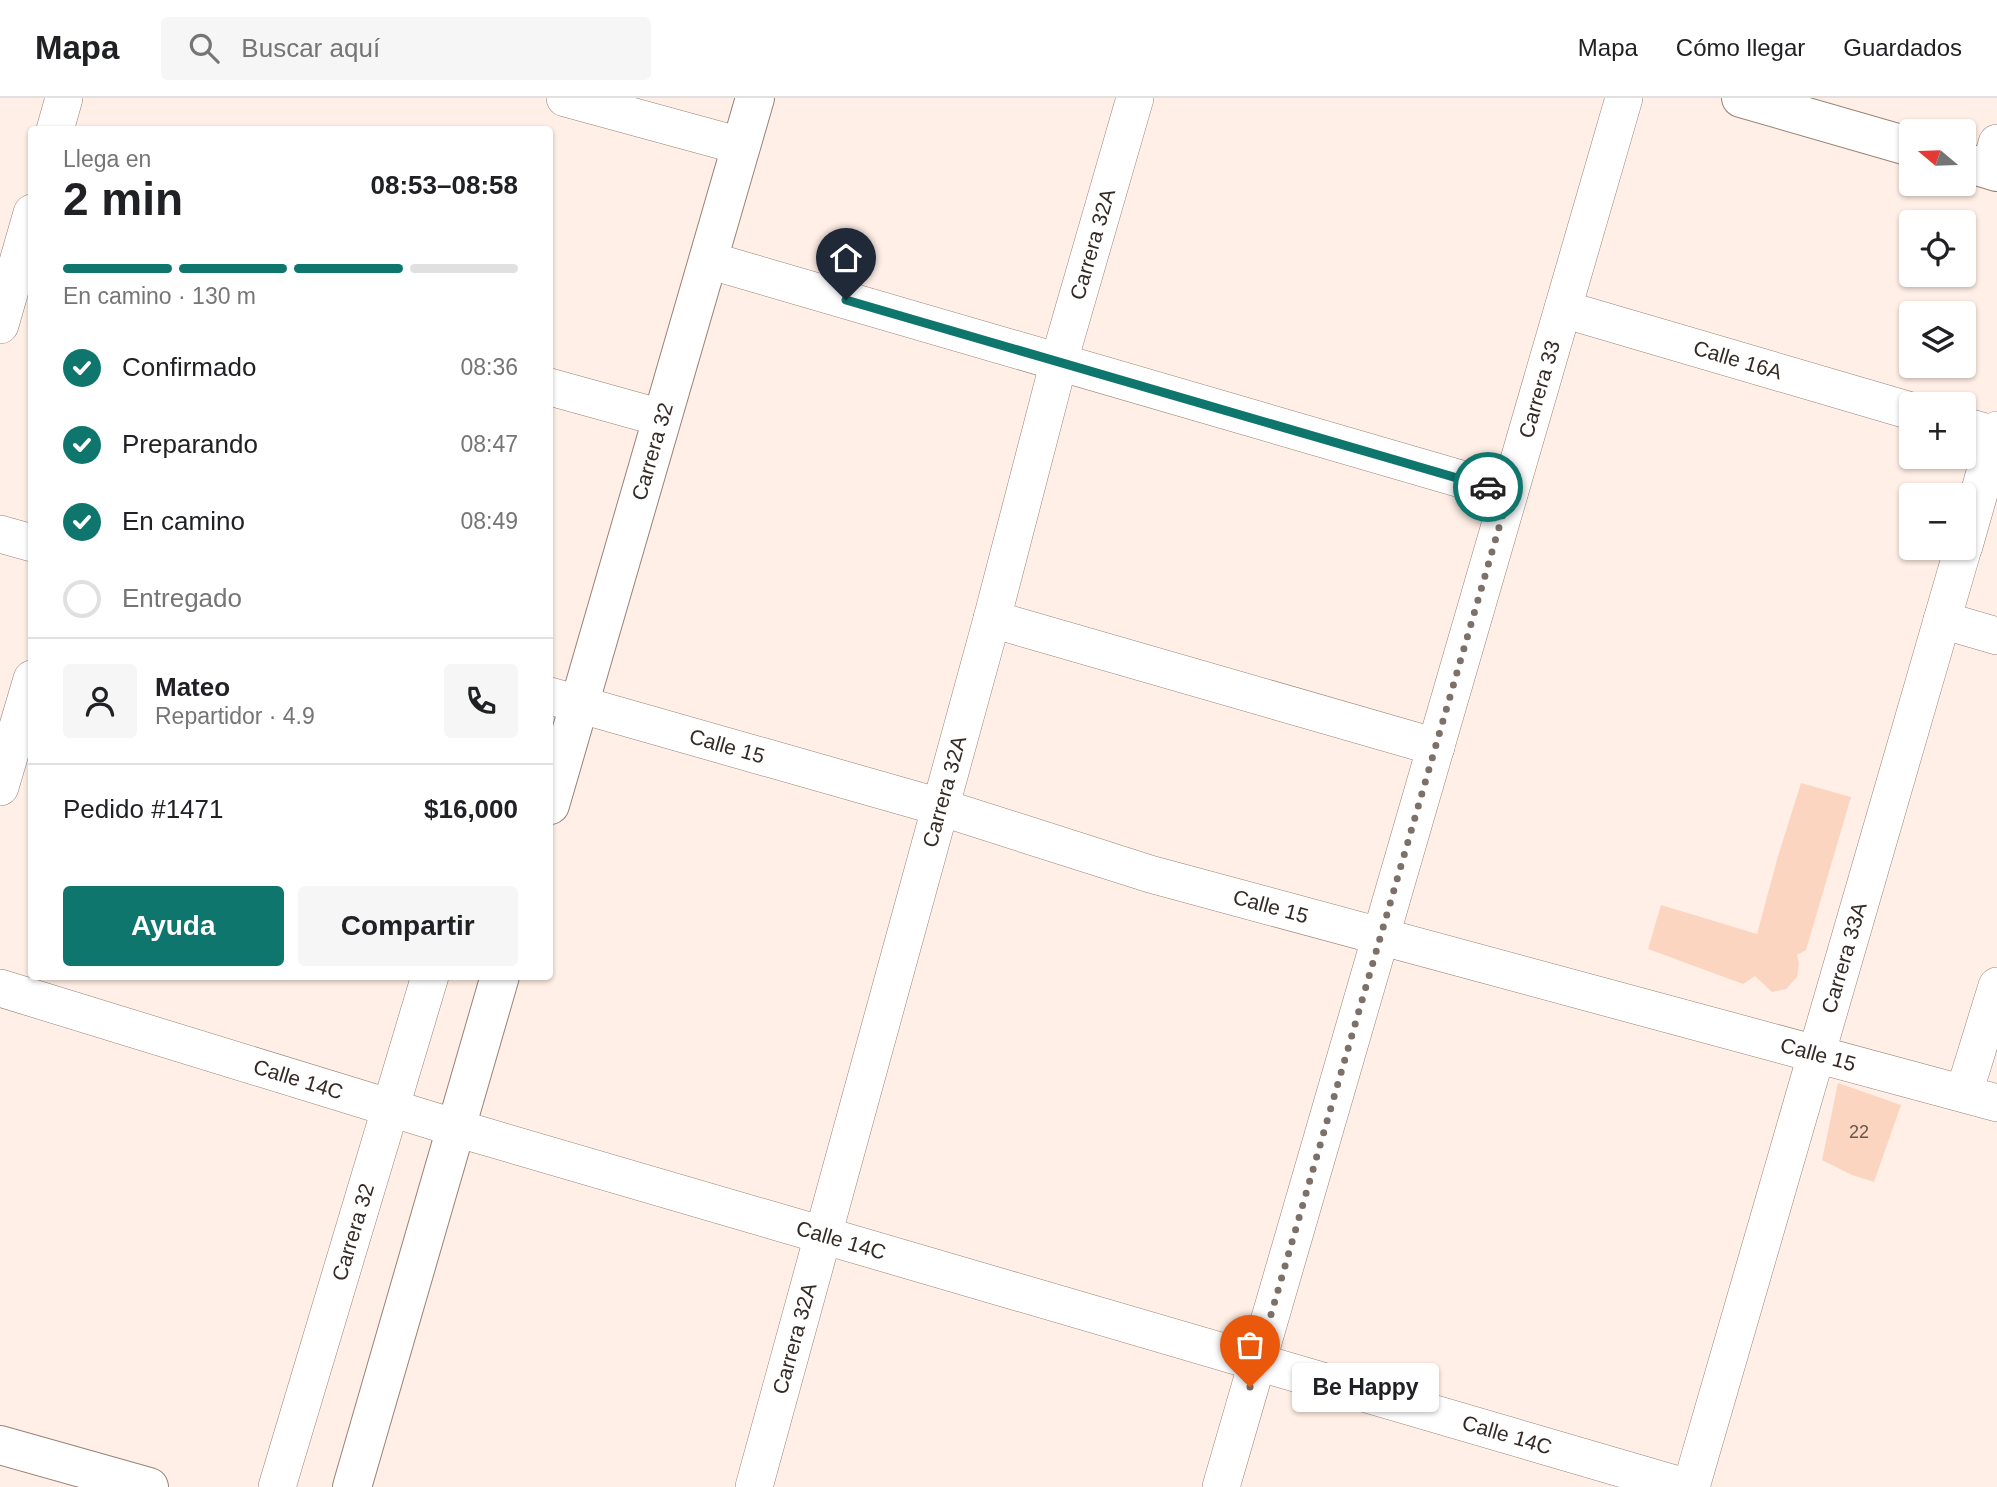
<!DOCTYPE html>
<html lang="es">
<head>
<meta charset="utf-8">
<style>
	:root { --surface:#fff; --page:#f6f6f6; --text:#202124; --muted:#757577; --line:#e0e0e0; --accent:#0f766e }
	body { margin:0; font-family:Helvetica,sans-serif; background:var(--page); color:var(--text); height:100vh; display:flex; flex-direction:column; font-size:26px; white-space:nowrap }
	* { box-sizing:border-box; margin:0 }
	p { font-size:23px; color:var(--muted) }
	.icon { flex:none; width:38px; height:38px; fill:none; stroke:currentColor; stroke-width:2; stroke-linecap:round; stroke-linejoin:round }
	.map { position:relative; flex:1; overflow:hidden }
	.panel { position:absolute; left:28px; top:28px; width:525px; height:854px; display:flex; flex-direction:column; background:var(--surface); border-radius:7px; box-shadow:0 2px 5px #0004 }
	.panel>* { flex:none }
	.needle { width:46px; rotate:289deg }
	.fabs { position:absolute; left:1899px; top:21px; display:grid; gap:14px }
	.fabs a { display:grid; place-items:center; width:77px; height:77px; border-radius:7px; background:var(--surface); box-shadow:0 2px 5px #0004; font-size:35px }
	.pin { position:absolute; display:grid; place-items:center; width:60px; height:60px; color:#fff; margin:-72px -30px; border-radius:50% 50% 50% 0; rotate:-45deg; box-shadow:0 0 7px #0007 }
	.pin .icon { rotate:45deg }
	.courier { position:absolute; display:grid; place-items:center; width:70px; height:70px; margin:-35px; border:5px solid #0f766e; border-radius:50%; background:#fff; color:#222; box-shadow:0 2px 9px #0007 }
	.bubble { position:absolute; height:49px; border-radius:7px; background:var(--surface); box-shadow:0 2px 5px #0004; font-size:23px; font-weight:700; line-height:49px; text-align:center }
	.summary em { font-style:normal; font-weight:700 }
	.summary div { display:flex; flex-direction:column-reverse }
	.summary { display:flex; align-items:center; justify-content:space-between; height:119px; padding:0 35px }
	h1 { font-size:46px; font-weight:700; line-height:52px }
	.bar { display:grid; grid-template-columns:repeat(4,1fr); gap:10px 7px; align-content:center; height:84px; padding:0 35px }
	.bar i { height:9px; border-radius:5px; background:var(--line) }
	.bar .current { background:var(--accent) }
	.bar p { grid-column:span 4 }
	.line { display:flex; align-items:center; gap:18px; padding:0 35px; border-top:2px solid var(--line) }
	.line div { flex:1 }
	.round { display:grid; place-items:center; flex:none; width:74px; height:74px; border-radius:7px; background:var(--page) }
	ol { padding:0 35px; list-style:none }
	li { display:flex; align-items:center; gap:21px; height:77px }
	li p { margin-inline-start:auto }
	li .icon { padding:7px; border-radius:50%; background:var(--accent); color:#fff; stroke-width:4 }
	li:last-child { color:var(--muted) }
	li i { width:38px; height:38px; border:4px solid var(--line); border-radius:50% }
	.action { display:flex; gap:14px; margin-top:auto; padding:14px 35px }
	.action a { flex:1; height:80px; border-radius:7px; background:var(--accent); color:#fff; font-size:28px; font-weight:700; line-height:80px; text-align:center }
	.action a+a { background:var(--page); color:var(--text) }
	header { display:flex; align-items:center; gap:42px; box-sizing:border-box; height:98px; padding:0 35px; background:var(--surface); border-bottom:2px solid var(--line) }
	header strong { font-size:33px }
	nav { display:flex; gap:38px; margin-inline-start:auto; font-size:24px }
	.search { width:490px; height:63px; background:var(--page); display:flex; align-items:center; gap:18px; box-sizing:border-box; padding:0 24px; border-radius:7px; color:var(--muted); font-size:26px }
	.map>svg:first-child { display:block }
</style>
</head>
<body>
<header>
<strong>Mapa</strong>
<div class="search"><svg class="icon" aria-label="search" viewBox="0 0 24 24"><circle cx="10" cy="10" r="6"/><path d="M15 15l6 6"/></svg>Buscar aquí</div>
<nav><a>Mapa</a><a>Cómo llegar</a><a>Guardados</a></nav>
</header>
<div class="map">
<svg width="1997" height="1389" viewBox="0 0 1997 1389">
	<rect width="100%" height="100%" fill="#ffefe6"/>
	<path fill="#fcd5c1" d="M1801,685L1851,699L1806,852L1797,857L1799,866L1797,879L1786,891L1772,894L1755,878L1743,886L1648,851L1661,807L1757,836L1778,758Z
		M1838,985L1901,1007L1874,1084L1852,1077L1822,1062Z"/>
	<g fill="none" stroke-linecap="round" stroke-linejoin="round">
		<defs>
			<g id="street">
				<path d="M565,0L741,48"/>
				<path d="M55,32L64,0"/>
				<path d="M1990,71L1997,45"/>
				<path d="M708,162L1509,395"/>
				<path id="s1" d="M1563,211L1911,313"/>
				<path d="M0,227L32,115"/>
				<path d="M550,289L662,320"/>
				<path d="M1964,328L1995,337"/>
				<path d="M0,436L32,445"/>
				<path d="M1964,448L1997,332"/>
				<path d="M992,521L1436,649"/>
				<path d="M1942,522L1997,538"/>
				<path id="s2" d="M550,598L940,709L1150,776L1997,1005"/>
				<path d="M0,689L32,581"/>
				<path id="s3" d="M0,890L456,1030L1685,1389"/>
				<path d="M1964,995L1997,888"/>
				<path id="s4" d="M277,1389L430,878"/>
				<path id="s5" d="M754,1389L992,521L1059,263L1135,0"/>
				<path id="s6" d="M1221,1389L1624,0"/>
				<path id="s7" d="M1691,1389L1963,450"/>
			</g>
			<g id="secondary">
				<path d="M1741,0L1911,49"/>
				<path d="M1964,64L1997,74"/>
				<path id="s8" d="M550,707L755,0"/>
				<path d="M0,1347L149,1389"/>
				<path d="M352,1389L500,878"/>
			</g>
		</defs>
		<use href="#street" stroke="#998275" stroke-width="38"/>
		<use href="#secondary" stroke="#998275" stroke-width="40"/>
		<use href="#street" stroke="#fff" stroke-width="37"/>
		<use href="#secondary" stroke="#fff" stroke-width="38"/>
	</g>
	<g fill="none" stroke-linecap="round" stroke-linejoin="round">
		<path stroke="#7c7069" stroke-width="7" stroke-dasharray="0 12.6" d="M1250,1289L1509,395L1488,389"/>
		<path stroke="#0f766e" stroke-width="9" d="M846,202L1488,389"/>
	</g>
	<g text-anchor="middle" stroke-width="7" stroke-linejoin="round" paint-order="stroke">
		<g font-size="18" fill="#67564d">
			<text x="1859" y="1040">22</text>
		</g>
		<g font-size="21" fill="#352b26" stroke="#ffefe6">
			<text dy="7" stroke="none"><textPath href="#s5" startOffset="1288">Carrera 32A</textPath></text>
			<text dy="7" stroke="none"><textPath href="#s1" startOffset="182">Calle 16A</textPath></text>
			<text dy="7" stroke="none"><textPath href="#s6" startOffset="1143">Carrera 33</textPath></text>
			<text dy="7" stroke="none"><textPath href="#s8" startOffset="368">Carrera 32</textPath></text>
			<text dy="7" stroke="none"><textPath href="#s2" startOffset="184">Calle 15</textPath></text>
			<text dy="7" stroke="none"><textPath href="#s5" startOffset="721">Carrera 32A</textPath></text>
			<text dy="7" stroke="none"><textPath href="#s2" startOffset="751">Calle 15</textPath></text>
			<text dy="7" stroke="none"><textPath href="#s7" startOffset="551">Carrera 33A</textPath></text>
			<text dy="7" stroke="none"><textPath href="#s2" startOffset="1318">Calle 15</textPath></text>
			<text dy="7" stroke="none"><textPath href="#s3" startOffset="312">Calle 14C</textPath></text>
			<text dy="7" stroke="none"><textPath href="#s4" startOffset="266">Carrera 32</textPath></text>
			<text dy="7" stroke="none"><textPath href="#s3" startOffset="878">Calle 14C</textPath></text>
			<text dy="7" stroke="none"><textPath href="#s5" startOffset="154">Carrera 32A</textPath></text>
			<text dy="7" stroke="none"><textPath href="#s3" startOffset="1572">Calle 14C</textPath></text>
		</g>
	</g>
</svg>
<div class="fabs">
<a><svg class="needle" viewBox="-14 -14 28 28"><path d="M0-13l5 13h-10z" fill="#e53935"/><path d="M0 13l5-13h-10z" fill="#757577"/></svg></a>
<a><svg class="icon" aria-label="locate" viewBox="0 0 24 24"><circle cx="12" cy="12" r="6"/><path d="M12 2v4M12 18v4M2 12h4M18 12h4"/></svg></a>
<a><svg class="icon" aria-label="layers" viewBox="0 0 24 24"><path d="M12 4l9 5-9 5-9-5zM3 14l9 5 9-5"/></svg></a>
<a>+</a>
<a>−</a>
</div>
<div class="pin" style="left:1250px;top:1289px;background:#ea580c"><svg class="icon" aria-label="bag" viewBox="0 0 24 24"><path d="M5 8h14l-1 12H6zM9 8a3 3 0 0 1 6 0"/></svg></div>
<div class="pin" style="left:846px;top:202px;background:#1f2937"><svg class="icon" aria-label="home" viewBox="0 0 24 24"><path d="M3 11l9-7 9 7M6 9v11h12V9"/></svg></div>
<div class="courier" style="left:1488px;top:389px"><svg class="icon" aria-label="car" viewBox="0 0 24 24"><path d="M5 17H2v-5l4-1 3-4h7l3 4 3 1v5h-3M9 17h6M6 11h13"/><circle cx="7" cy="17" r="2"/><circle cx="17" cy="17" r="2"/></svg></div>
<div class="bubble" style="left:1292px;top:1265px;width:147px">Be Happy</div>
<section class="panel">
<div class="summary"><div><h1>2 min</h1><p>Llega en</p></div><em>08:53–08:58</em></div>
<div class="bar"><i class="current"></i><i class="current"></i><i class="current"></i><i></i><p>En camino · 130 m</p></div>
<ol>
<li><svg class="icon" aria-label="check" viewBox="0 0 24 24"><path d="M5 12l5 5 9-10"/></svg>Confirmado<p>08:36</p></li>
<li><svg class="icon" aria-label="check" viewBox="0 0 24 24"><path d="M5 12l5 5 9-10"/></svg>Preparando<p>08:47</p></li>
<li><svg class="icon" aria-label="check" viewBox="0 0 24 24"><path d="M5 12l5 5 9-10"/></svg>En camino<p>08:49</p></li>
<li><i></i>Entregado</li>
</ol>
<div class="line" style="height:126px"><a class="round"><svg class="icon" aria-label="person" viewBox="0 0 24 24"><circle cx="12" cy="8" r="4"/><path d="M4 21q1-7 8-7t8 7"/></svg></a><div><b>Mateo</b><p>Repartidor · 4.9</p></div><a class="round"><svg class="icon" aria-label="phone" viewBox="0 0 24 24"><path d="M5 4h4l2 5-3 2q2 4 5 5l2-3 5 2v4C11 20 4 13 5 4z"/></svg></a></div>
<div class="line" style="height:91px"><div>Pedido #1471</div><b>$16,000</b></div>
<div class="action"><a>Ayuda</a><a>Compartir</a></div>
</section>
</div>
</body>
</html>
